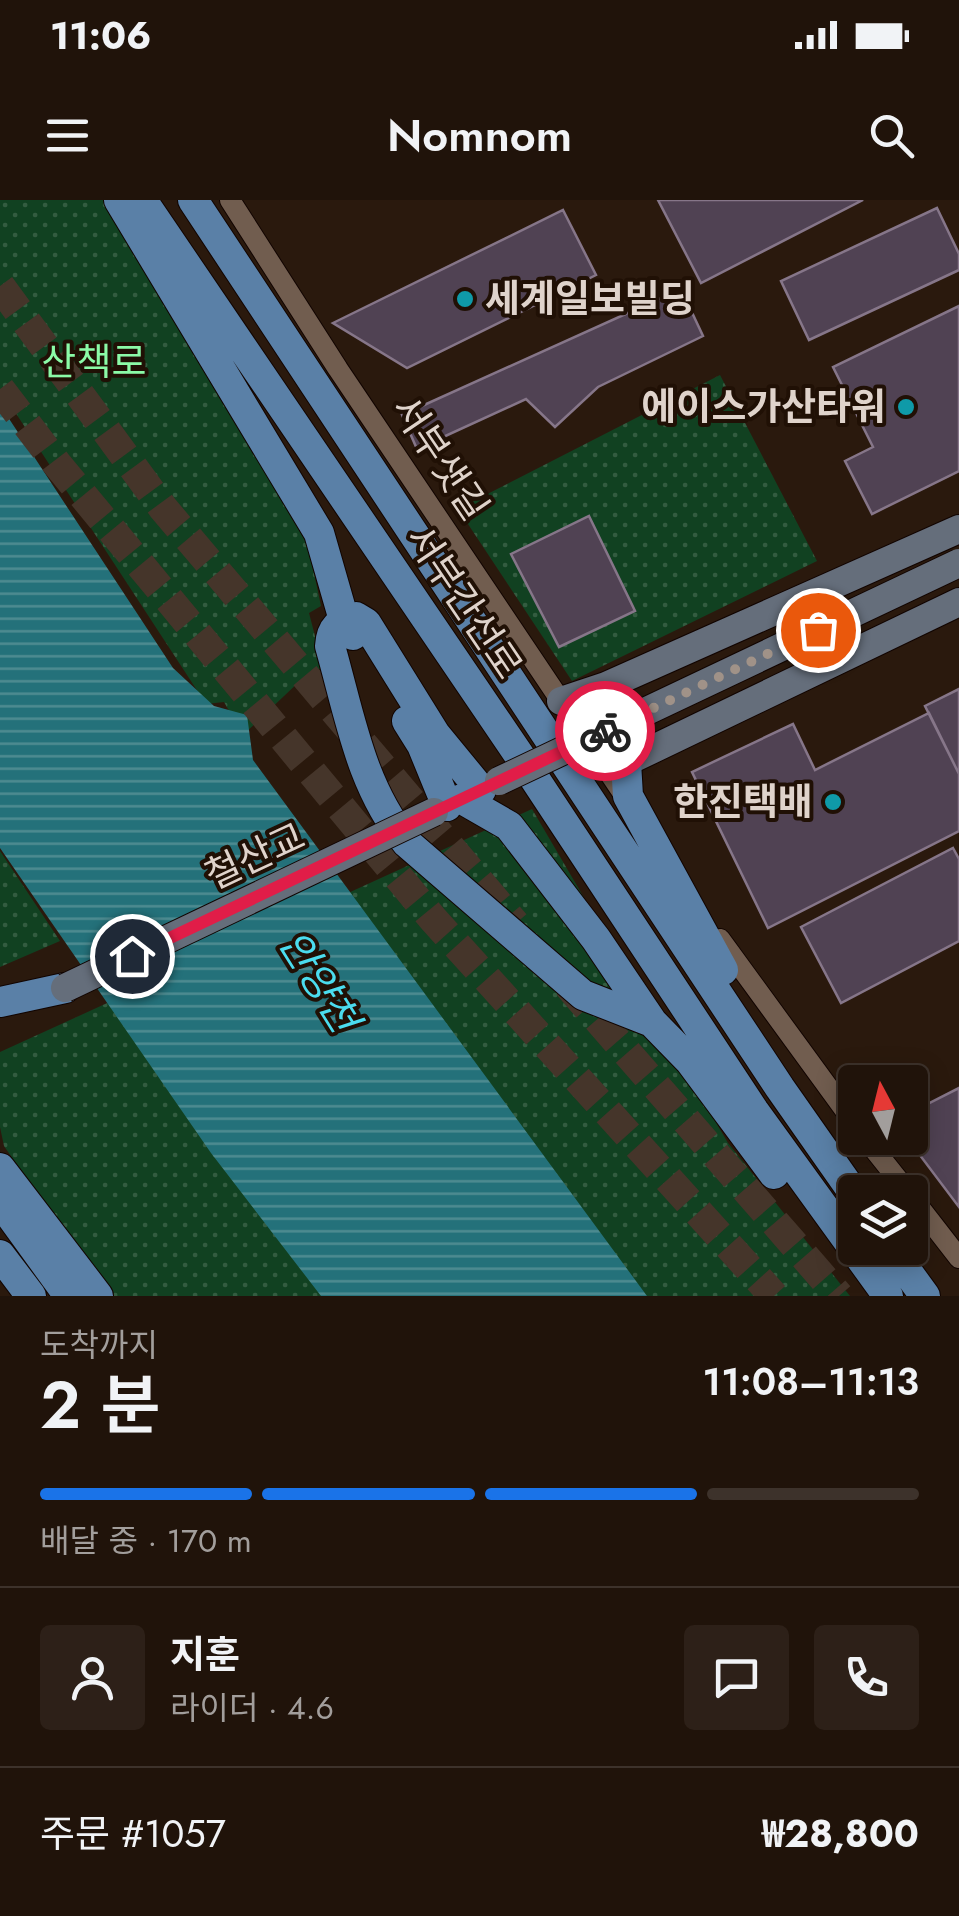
<!DOCTYPE html>
<html lang="ko">
<head>
<meta charset="utf-8">
<style>
	:root { --surface:#20130a; --page:#2d2018; --text:#f1f3f6; --muted:#a29e9c; --line:#3d322b; --accent:#1a73e8 }
	body { margin:0; font-family:Jost,"Noto Sans KR",sans-serif; background:var(--page); color:var(--text); height:100vh; display:flex; flex-direction:column; font-size:38px; white-space:nowrap }
	* { box-sizing:border-box; margin:0 }
	p { font-size:32px; color:var(--muted) }
	.icon { flex:none; width:55px; height:55px; fill:none; stroke:currentColor; stroke-width:2; stroke-linecap:round; stroke-linejoin:round }
	.map { position:relative; height:1096px; overflow:hidden }
	.drawer { display:flex; flex-direction:column; background:var(--surface); flex:1 }
	.drawer>* { flex:none }
	.needle { width:65px; rotate:353deg }
	.tools { position:absolute; left:838px; top:865px; display:grid; gap:20px }
	.tools a { display:grid; place-items:center; width:90px; height:90px; border-radius:10px; background:var(--surface); box-shadow:0 5px 25px #0003,0 0 0 2px var(--line); font-size:50px }
	.pin { position:absolute; display:grid; place-items:center; width:85px; height:85px; color:#fff; margin:-42px; border:5px solid #fff; border-radius:50%; box-shadow:0 2px 10px #0007 }
	.courier { position:absolute; display:grid; place-items:center; width:100px; height:100px; margin:-50px; border:8px solid #e11d48; border-radius:50%; background:#fff; color:#222; box-shadow:0 2px 12px #0007 }
	.summary em { font-style:normal; font-weight:600 }
	.summary div { display:flex; flex-direction:column-reverse }
	.summary { display:flex; align-items:center; justify-content:space-between; height:170px; padding:0 40px }
	h1 { font-size:65px; font-weight:600; line-height:75px }
	.bar { display:grid; grid-template-columns:repeat(4,1fr); gap:15px 10px; align-content:center; height:120px; padding:0 40px }
	.bar i { height:12px; border-radius:8px; background:var(--line) }
	.bar .active { background:var(--accent) }
	.bar p { grid-column:span 4 }
	.line { display:flex; align-items:center; gap:25px; padding:0 40px; border-top:2px solid var(--line) }
	.line div { flex:1 }
	.round { display:grid; place-items:center; flex:none; width:105px; height:105px; border-radius:10px; background:var(--page) }
	.status { display:flex; justify-content:space-between; align-items:center; height:70px; padding:0 50px; background:var(--surface); direction:ltr }
	.status svg { height:28px; fill:currentColor }
	header { display:flex; justify-content:space-between; align-items:center; height:130px; padding:0 40px; background:var(--surface); font-size:45px; font-weight:600 }
	.map>svg:first-child { display:block }
</style>
</head>
<body>
<div class="status"><b>11:06</b><svg viewBox="0 0 49 12"><path d="M0 12V9h3v3zM5 12V6h3v6zM10 12V3h3v9zM15 12V0h3v12zM26 1h20v11H26zM47 4h2v5h-2z"/></svg></div>
<header><svg class="icon" aria-label="menu" viewBox="0 0 24 24"><path d="M4 6h16M4 12h16M4 18h16"/></svg>Nomnom<svg class="icon" aria-label="search" viewBox="0 0 24 24"><circle cx="10" cy="10" r="6"/><path d="M15 15l6 6"/></svg></header>
<div class="map">
<svg width="959" height="1096" viewBox="0 0 959 1096">
	<defs>
		<pattern id="park-dots" width="8" height="8" patternUnits="userSpaceOnUse" patternTransform="scale(2.5)"><rect width="8" height="8" fill="#114121"/><path d="M2 2h.1M6 6h.1" fill="none" stroke="#335c40" stroke-width="1.8" stroke-linecap="round"/></pattern>
		<pattern id="water-rules" width="6" height="5" patternUnits="userSpaceOnUse" patternTransform="scale(2.5)"><rect width="6" height="5" fill="#24717a"/><path d="M0 2.5h6" fill="none" stroke="#4e8b91"/></pattern>
	</defs>
	<rect width="100%" height="100%" fill="#2a190d"/>
	<path fill="url(#park-dots)" d="M0,0H107L308,345L321,406L309,413L323,467L303,478L243,535L224,502L206,504L0,189Z
		M720,175L817,361L572,481L458,309Z
		M532,609L728,943L850,1096H108L4,946L0,927V852Z
		M0,651L60,741L0,767Z"/>
	<path fill="url(#water-rules)" d="M0,205L173,468L214,506L247,515L253,560L647,1096H321L211,953L0,648Z"/>
	<path fill="#504253" stroke="#867689" stroke-width="2.5" d="M658,0H863L701,83Z
		M937,8L959,54V70L809,140L781,81Z
		M563,10L596,75L407,168L333,123Z
		M681,89L703,136L598,187L555,227L526,199L417,249L402,215Z
		M959,106V271L872,314L845,261L873,247L833,167Z
		M589,316L635,411L559,447L511,354Z
		M959,489V574L925,506Z
		M929,513L959,574V631L768,728L692,572L793,524L815,570Z
		M953,648L959,659V741L841,803L801,727Z
		M959,888V1007L907,938H910V913Z"/>
	<g fill="none" stroke-linecap="round" stroke-linejoin="round">
		<path stroke="#45352a" stroke-width="30" stroke-dasharray="30 15" stroke-linecap="butt" d="M0,86L163,308L515,724
			M0,189L57,264L433,719L774,1096
			M568,785L839,1096"/>
		<defs>
			<path id="street" d="M230,0L338,169L626,598
				M720,739L855,924
				M865,938L908,992
				M910,995L959,1058"/>
			<path id="secondary" d="M561,501L606,486L959,329
				M626,562L959,402"/>
			<path id="primary" d="M119,0L319,333L344,420L353,435
				M142,0L519,555L754,911L888,1096
				M193,0L780,888L855,995
				M407,521L422,545L447,606
				M626,562L628,596L723,770
				M481,590L435,534L366,423L356,417C339,421 331,428 330,446C350,516 360,585 407,643L583,795L652,822
				M462,599L509,626L596,739L652,822L690,861L774,974
				M0,802L65,788
				M0,968L98,1096
				M0,1001L69,1096
				M890,1048L925,1096
				M0,1055L31,1096"/>
		</defs>
		<use href="#street" stroke="#110400" stroke-width="22"/>
		<use href="#secondary" stroke="#110400" stroke-width="30"/>
		<use href="#primary" stroke="#110400" stroke-width="32"/>
		<use href="#street" stroke="#715d4f" stroke-width="20"/>
		<use href="#secondary" stroke="#656e7b" stroke-width="28"/>
		<use href="#primary" stroke="#5a80a7" stroke-width="30"/>
		<defs>
			<path id="secondary-bridge" d="M499,581L959,363
				M65,788L434,612"/>
		</defs>
		<use href="#secondary-bridge" stroke="#110400" stroke-width="30" stroke-linecap="butt"/>
		<use href="#secondary-bridge" stroke="#656e7b" stroke-width="28"/>
	</g>
	<g fill="none" stroke-linecap="round" stroke-linejoin="round">
		<path stroke="#a09288" stroke-width="10" stroke-dasharray="0 18" d="M605,531L818,430"/>
		<path stroke="#e11d48" stroke-width="12" d="M132,756L605,531"/>
	</g>
	<g fill="#0f9aa8" stroke="#201005" stroke-width="4">
		<circle cx="465" cy="99" r="10"/>
		<circle cx="906" cy="207" r="10"/>
		<circle cx="833" cy="602" r="10"/>
	</g>
	<g text-anchor="middle" stroke-width="8" stroke-linejoin="round" paint-order="stroke">
		<g font-size="38" font-weight="bold" fill="#dfd3cb" stroke="#201005" text-anchor="end">
			<text x="485" y="112" text-anchor="start">세계일보빌딩</text>
			<text x="886" y="220">에이스가산타워</text>
			<text x="813" y="615">한진택배</text>
		</g>
		<g font-size="38" fill="#8bfaa7" stroke="#201005">
			<text x="94" y="175">산책로</text>
		</g>
		<g font-size="38" fill="#dfd3cb" stroke="#201005">
			<text transform="translate(440 258) rotate(56)" y="13">서부샛길</text>
			<text transform="translate(464 402) rotate(56)" y="13">서부간선로</text>
			<text transform="translate(255 656) rotate(-25)" y="13">철산교</text>
		</g>
		<g font-size="40" font-style="italic" fill="#4bdcee" stroke="#201005">
			<text transform="translate(319 781) rotate(58)" y="14">안양천</text>
		</g>
	</g>
</svg>
<div class="tools">
<a><svg class="needle" viewBox="-14 -14 28 28"><path d="M0-13l5 13h-10z" fill="#e53935"/><path d="M0 13l5-13h-10z" fill="#a29e9c"/></svg></a>
<a><svg class="icon" aria-label="layers" viewBox="0 0 24 24"><path d="M12 4l9 5-9 5-9-5zM3 14l9 5 9-5"/></svg></a>
</div>
<div class="pin" style="left:818px;top:430px;background:#ea580c"><svg class="icon" aria-label="bag" viewBox="0 0 24 24"><path d="M5 8h14l-1 12H6zM9 8a3 3 0 0 1 6 0"/></svg></div>
<div class="pin" style="left:132px;top:756px;background:#1f2937"><svg class="icon" aria-label="home" viewBox="0 0 24 24"><path d="M3 11l9-7 9 7M6 9v11h12V9"/></svg></div>
<div class="courier" style="left:605px;top:531px"><svg class="icon" aria-label="bike" viewBox="0 0 24 24"><circle cx="6" cy="16" r="4"/><circle cx="18" cy="16" r="4"/><path d="M6 16l4-8h5l3 8M10 8l3 8H6M13 5h3"/></svg></div>
</div>
<section class="drawer">
<div class="summary"><div><h1>2 분</h1><p>도착까지</p></div><em>11:08–11:13</em></div>
<div class="bar"><i class="active"></i><i class="active"></i><i class="active"></i><i></i><p>배달 중 · 170 m</p></div>
<div class="line" style="height:180px"><a class="round"><svg class="icon" aria-label="person" viewBox="0 0 24 24"><circle cx="12" cy="8" r="4"/><path d="M4 21q1-7 8-7t8 7"/></svg></a><div><b>지훈</b><p>라이더 · 4.6</p></div><a class="round"><svg class="icon" aria-label="chat" viewBox="0 0 24 24"><path d="M4 5h16v11H9l-5 4z"/></svg></a><a class="round"><svg class="icon" aria-label="phone" viewBox="0 0 24 24"><path d="M5 4h4l2 5-3 2q2 4 5 5l2-3 5 2v4C11 20 4 13 5 4z"/></svg></a></div>
<div class="line" style="height:130px"><div>주문 #1057</div><b>₩28,800</b></div>
</section>
</body>
</html>
